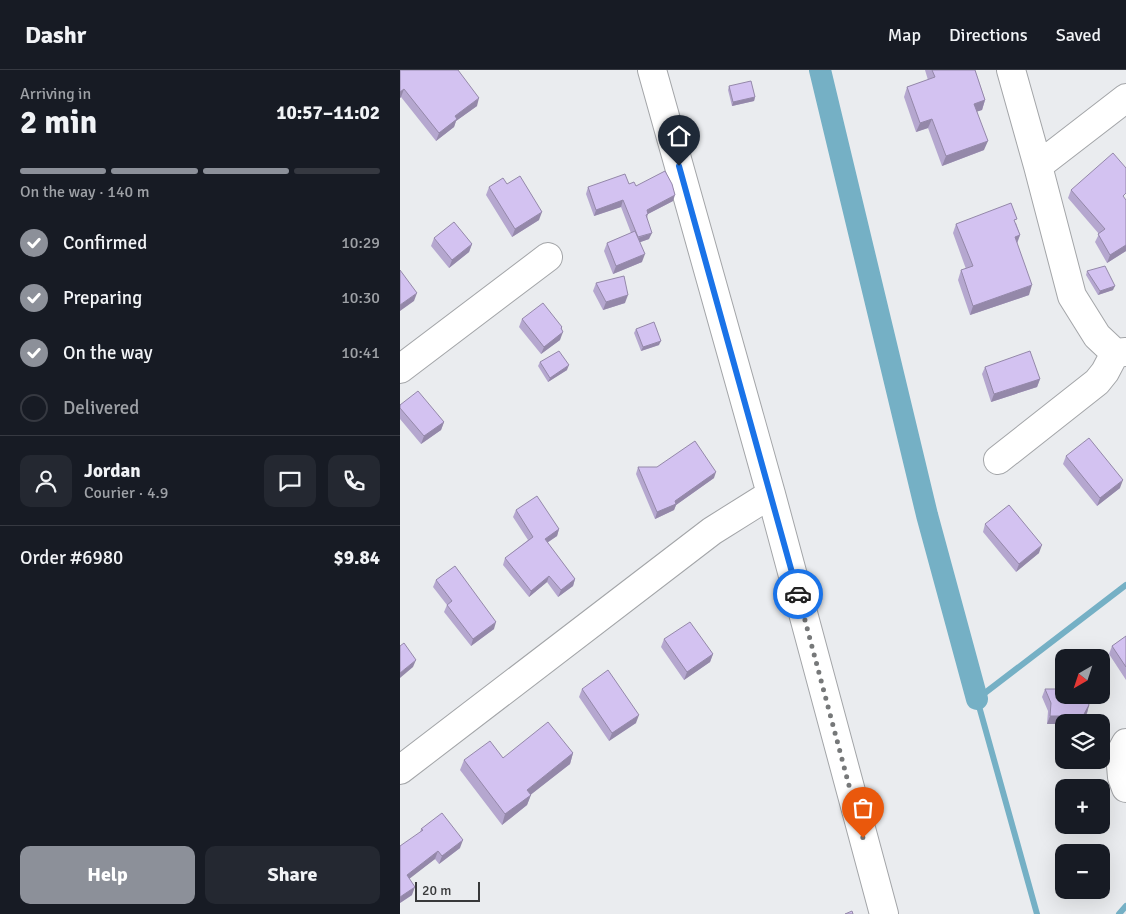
<!DOCTYPE html>
<html lang="en">
<head>
<meta charset="utf-8">
<style>
	:root { --surface:#171b24; --page:#242831; --text:#f1f3f6; --muted:#9ea1a6; --line:#363941; --accent:#8c9099 }
	body { margin:0; font-family:Signika,sans-serif; background:var(--page); color:var(--text); height:100vh; display:flex; flex-direction:column; font-size:19px; white-space:nowrap }
	* { box-sizing:border-box; margin:0 }
	p { font-size:16px; color:var(--muted) }
	.icon { flex:none; width:28px; height:28px; fill:none; stroke:currentColor; stroke-width:2; stroke-linecap:round; stroke-linejoin:round }
	.map { position:relative; flex:1; overflow:hidden }
	.side { display:flex; flex-direction:column; background:var(--surface); width:400px }
	.side>* { flex:none }
	.needle { width:32px; rotate:219deg }
	.controls { position:absolute; left:655px; top:579px; display:grid; gap:10px }
	.controls a { display:grid; place-items:center; width:55px; height:55px; border-radius:10px; background:var(--surface); box-shadow:0 5px 20px #0002; font-size:25px }
	.scale { position:absolute; left:15px; bottom:12px; width:65px; box-sizing:border-box; padding-left:5px; border:2px solid #38393a; border-top:0; font-size:14px; line-height:18px; white-space:nowrap; color:#38393a; -webkit-text-stroke:4px #eaecef; paint-order:stroke }
	.pin { position:absolute; display:grid; place-items:center; width:42px; height:42px; color:#fff; margin:-51px -21px; border-radius:50% 50% 50% 0; rotate:-45deg; box-shadow:0 0 5px #0007 }
	.pin .icon { rotate:45deg }
	.courier { position:absolute; display:grid; place-items:center; width:50px; height:50px; margin:-25px; border:4px solid #1a73e8; border-radius:50%; background:#fff; color:#222; box-shadow:0 1px 6px #0007 }
	.headline em { font-style:normal; font-weight:800 }
	.headline div { display:flex; flex-direction:column-reverse }
	.headline { display:flex; align-items:center; justify-content:space-between; height:85px; padding:0 20px }
	h1 { font-size:32px; font-weight:800; line-height:38px }
	.bar { display:grid; grid-template-columns:repeat(4,1fr); gap:8px 5px; align-content:center; height:60px; padding:0 20px }
	.bar i { height:6px; border-radius:4px; background:var(--line) }
	.bar .current { background:var(--accent) }
	.bar p { grid-column:span 4 }
	.line { display:flex; align-items:center; gap:12px; padding:0 20px; border-top:1px solid var(--line) }
	.line div { flex:1 }
	.round { display:grid; place-items:center; flex:none; width:52px; height:52px; border-radius:10px; background:var(--page) }
	ol { padding:0 20px; list-style:none }
	li { display:flex; align-items:center; gap:15px; height:55px }
	li p { margin-inline-start:auto }
	li .icon { padding:5px; border-radius:50%; background:var(--accent); color:#fff; stroke-width:4 }
	li:last-child { color:var(--muted) }
	li i { width:28px; height:28px; border:2px solid var(--line); border-radius:50% }
	.action { display:flex; gap:10px; margin-top:auto; padding:10px 20px }
	.action a { flex:1; height:58px; border-radius:10px; background:var(--accent); color:#fff; font-size:20px; font-weight:800; line-height:58px; text-align:center }
	.action a+a { background:var(--page); color:var(--text) }
	header { display:flex; align-items:center; gap:30px; box-sizing:border-box; height:70px; padding:0 25px; background:var(--surface); border-bottom:1px solid var(--line) }
	header strong { font-size:24px }
	nav { display:flex; gap:28px; margin-inline-start:auto; font-size:18px }
	main { display:flex; flex:1; min-height:0 }
	.map>svg:first-child { display:block }
</style>
</head>
<body>
<header>
<strong>Dashr</strong>
<nav><a>Map</a><a>Directions</a><a>Saved</a></nav>
</header>
<main>
<section class="side">
<div class="headline"><div><h1>2 min</h1><p>Arriving in</p></div><em>10:57–11:02</em></div>
<div class="bar"><i class="current"></i><i class="current"></i><i class="current"></i><i></i><p>On the way · 140 m</p></div>
<ol>
<li><svg class="icon" aria-label="check" viewBox="0 0 24 24"><path d="M5 12l5 5 9-10"/></svg>Confirmed<p>10:29</p></li>
<li><svg class="icon" aria-label="check" viewBox="0 0 24 24"><path d="M5 12l5 5 9-10"/></svg>Preparing<p>10:30</p></li>
<li><svg class="icon" aria-label="check" viewBox="0 0 24 24"><path d="M5 12l5 5 9-10"/></svg>On the way<p>10:41</p></li>
<li><i></i>Delivered</li>
</ol>
<div class="line" style="height:90px"><a class="round"><svg class="icon" aria-label="person" viewBox="0 0 24 24"><circle cx="12" cy="8" r="4"/><path d="M4 21q1-7 8-7t8 7"/></svg></a><div><b>Jordan</b><p>Courier · 4.9</p></div><a class="round"><svg class="icon" aria-label="chat" viewBox="0 0 24 24"><path d="M4 5h16v11H9l-5 4z"/></svg></a><a class="round"><svg class="icon" aria-label="phone" viewBox="0 0 24 24"><path d="M5 4h4l2 5-3 2q2 4 5 5l2-3 5 2v4C11 20 4 13 5 4z"/></svg></a></div>
<div class="line" style="height:65px"><div>Order #6980</div><b>$9.84</b></div>
<div class="action"><a>Help</a><a>Share</a></div>
</section>
<div class="map">
<svg width="726" height="844" viewBox="0 0 726 844">
	<rect width="100%" height="100%" fill="#eaecef"/>
	<g fill="none" stroke-linecap="round" stroke-linejoin="round">
		<path stroke="#75b0c5" stroke-width="6" d="M637,844L577,629L726,515
			M719,844L726,836"/>
		<path stroke="#75b0c5" stroke-width="22" d="M420,0L527,445L577,629"/>
		<defs>
			<path id="minor" d="M252,0L371,424L484,844
				M611,0L638,96L672,226L697,266L715,283L726,282
				M638,96L726,28
				M0,299L148,187
				M598,390L697,312L705,302L715,283
				M726,673L720,684L722,707L726,718
				M0,700L312,461L371,424"/>
		</defs>
		<use href="#minor" stroke="#a3a5a8" stroke-width="30"/>
		<use href="#minor" stroke="#fff" stroke-width="28"/>
	</g>
	<path fill="#b5a7cf" d="M0,0L77,36L56,51L54,57L36,71L1,27L0,28Z
		M525,0H575L585,30L582,40L577,41L584,80L542,96L528,58L516,62L504,27L507,17L528,10Z
		M329,16L355,27L354,31L332,36L328,20Z
		M107,114L139,150L112,167L86,125L89,117Z
		M229,114L236,116L273,131L248,144L247,149L249,169L240,172L242,192L213,204L204,181L207,173L231,163L221,137L194,146L186,124L188,117Z
		M671,120L725,129L726,130V181L707,193L695,172L699,164L668,128Z
		M616,153L620,165L617,174L629,225L570,245L558,210L561,200L566,199L553,163L556,154Z
		M34,168L72,174L69,182L49,198L31,176Z
		M687,201L713,220L698,225L686,205Z
		M196,213L225,233L203,240L193,221Z
		M122,249L161,260L160,270L141,284L119,257Z
		M236,259L259,275L241,281L234,263Z
		M140,292L167,300L148,312L138,296Z
		M585,297L640,309L637,317L591,332L582,304Z
		M0,335L44,352L41,360L21,374L0,349Z
		M666,386L720,418L697,436L663,394Z
		M238,397L314,408L276,435L274,440L255,449L236,404Z
		M116,440L159,459L157,466L147,473L175,509L173,516L158,527L147,512L129,527L103,495L105,488L128,470L113,447Z
		M585,454L639,483L616,502L583,462Z
		M36,510L94,559L71,576L44,542L47,535L33,517Z
		M726,566V610L709,584L712,576Z
		M264,569L313,584L310,592L284,610L261,577Z
		M182,619L236,653L209,671L179,627Z
		M645,619L689,635L687,643L681,652H664L647,654L648,641L642,627Z
		M173,683L170,694L131,724L127,735L102,755L60,700L64,690Z
		M21,759L60,778L39,794L35,789L9,808L12,825L0,833Z"/>
	<path fill="#9488a9" d="M4,19L1,27L0,28V22Z
		M355,27L354,31L332,36L333,32Z
		M79,28L77,36L56,51L54,57L36,71L39,63L55,46Z
		M585,30L582,40L570,44L574,34Z
		M532,49L528,58L516,62L520,53Z
		M588,71L584,80L542,96L546,86Z
		M275,125L273,131L244,146L247,140Z
		M223,130L221,137L194,146L196,140Z
		M142,142L139,150L112,167L115,159Z
		M252,163L249,169L235,174L238,168Z
		M620,165L616,175L615,167Z
		M72,174L69,182L49,198L52,190Z
		M726,175V181L707,193L710,185Z
		M245,184L242,192L213,204L216,196Z
		M632,215L629,225L570,245L573,236Z
		M715,216L713,220L698,225L700,221Z
		M17,223L14,231L0,241V235Z
		M228,225L225,233L203,240L206,232Z
		M162,257L160,264L163,262L160,270L141,284L144,277Z
		M261,271L259,275L241,281L243,277Z
		M169,295L167,300L148,312L150,308Z
		M640,309L637,317L591,332L594,324Z
		M44,352L41,360L21,374L24,366Z
		M316,402L314,408L276,435L274,440L255,449L257,442Z
		M723,410L720,418L697,436L700,428Z
		M159,459L157,466L142,476L145,469Z
		M642,475L639,483L616,502L619,494Z
		M149,506L147,512L129,527L131,521Z
		M175,509L173,516L158,527L161,520Z
		M96,552L94,559L71,576L73,569Z
		M313,584L310,592L284,610L287,602Z
		M16,590L13,597L0,608V603Z
		M689,635L687,643L681,652H664V654H647L650,646Z
		M239,645L236,653L209,671L212,663Z
		M173,683L170,694L124,730L127,720Z
		M131,725L127,735L102,755L105,744Z
		M63,770L60,778L39,794L42,786Z
		M38,781L35,789L4,813L7,805Z
		M15,817L12,825L0,833V827Z"/>
	<path fill="#d3c2f1" stroke="#9488a9" d="M0,0H58L79,28L55,46L57,49L39,63L4,19L0,22Z
		M532,0H575L585,30L574,34L588,71L546,86L532,49L520,53L507,17L535,7Z
		M351,11L355,27L333,32L329,16Z
		M713,83L726,98V123L723,126L726,130V175L710,185L698,164L705,159L671,120Z
		M265,101L272,114L275,125L247,140L248,144L246,145L252,163L238,167L223,130L196,140L188,117L225,104L229,114L234,112L236,116Z
		M120,106L142,142L115,159L89,117L103,108L107,114Z
		M611,133L617,149L614,150L620,165L615,167L632,215L573,236L561,200L573,196L556,154Z
		M54,152L72,174L52,190L34,168Z
		M235,161L245,184L216,196L207,173Z
		M705,196L715,216L700,221L687,201Z
		M0,200L17,223L0,235Z
		M224,206L228,225L206,232L196,213Z
		M143,233L162,257L161,258L163,262L144,277L122,249Z
		M254,252L261,271L243,277L236,259Z
		M159,281L169,295L150,308L140,292Z
		M630,281L640,309L594,324L585,297Z
		M18,321L44,352L24,366L0,338V335Z
		M689,368L723,410L700,428L666,386Z
		M295,371L316,402L275,431L276,434L257,442L238,397H257Z
		M137,426L159,459L145,469L175,509L161,520L149,506L131,521L105,488L133,467L116,440Z
		M609,435L642,475L619,494L585,454Z
		M55,496L96,552L73,569L47,535L52,531L36,510Z
		M290,552L313,584L287,602L264,569Z
		M726,566V597L712,576Z
		M4,573L16,590L0,603V576Z
		M208,600L239,645L212,663L182,619Z
		M645,619H664V625H686L689,635L683,646H650L651,633Z
		M148,652L173,683L127,720L131,725L105,744L64,690L90,671L103,688Z
		M42,743L63,770L42,786L38,781L7,805L15,817L0,827V776L23,760L21,759Z
		M452,841L453,844H445Z"/>
	<g fill="none" stroke-linecap="round" stroke-linejoin="round">
		<path stroke="#767879" stroke-width="5" stroke-dasharray="0 9" d="M398,524L463,768"/>
		<path stroke="#1a73e8" stroke-width="6" d="M279,96L398,524"/>
	</g>
</svg>
<div class="controls">
<a><svg class="needle" viewBox="-14 -14 28 28"><path d="M0-13l5 13h-10z" fill="#e53935"/><path d="M0 13l5-13h-10z" fill="#9ea1a6"/></svg></a>
<a><svg class="icon" aria-label="layers" viewBox="0 0 24 24"><path d="M12 4l9 5-9 5-9-5zM3 14l9 5 9-5"/></svg></a>
<a>+</a>
<a>−</a>
</div>
<div class="scale">20 m</div>
<div class="pin" style="left:463px;top:768px;background:#ea580c"><svg class="icon" aria-label="bag" viewBox="0 0 24 24"><path d="M5 8h14l-1 12H6zM9 8a3 3 0 0 1 6 0"/></svg></div>
<div class="pin" style="left:279px;top:96px;background:#1f2937"><svg class="icon" aria-label="home" viewBox="0 0 24 24"><path d="M3 11l9-7 9 7M6 9v11h12V9"/></svg></div>
<div class="courier" style="left:398px;top:524px"><svg class="icon" aria-label="car" viewBox="0 0 24 24"><path d="M5 17H2v-5l4-1 3-4h7l3 4 3 1v5h-3M9 17h6M6 11h13"/><circle cx="7" cy="17" r="2"/><circle cx="17" cy="17" r="2"/></svg></div>
</div>
</main>
</body>
</html>
